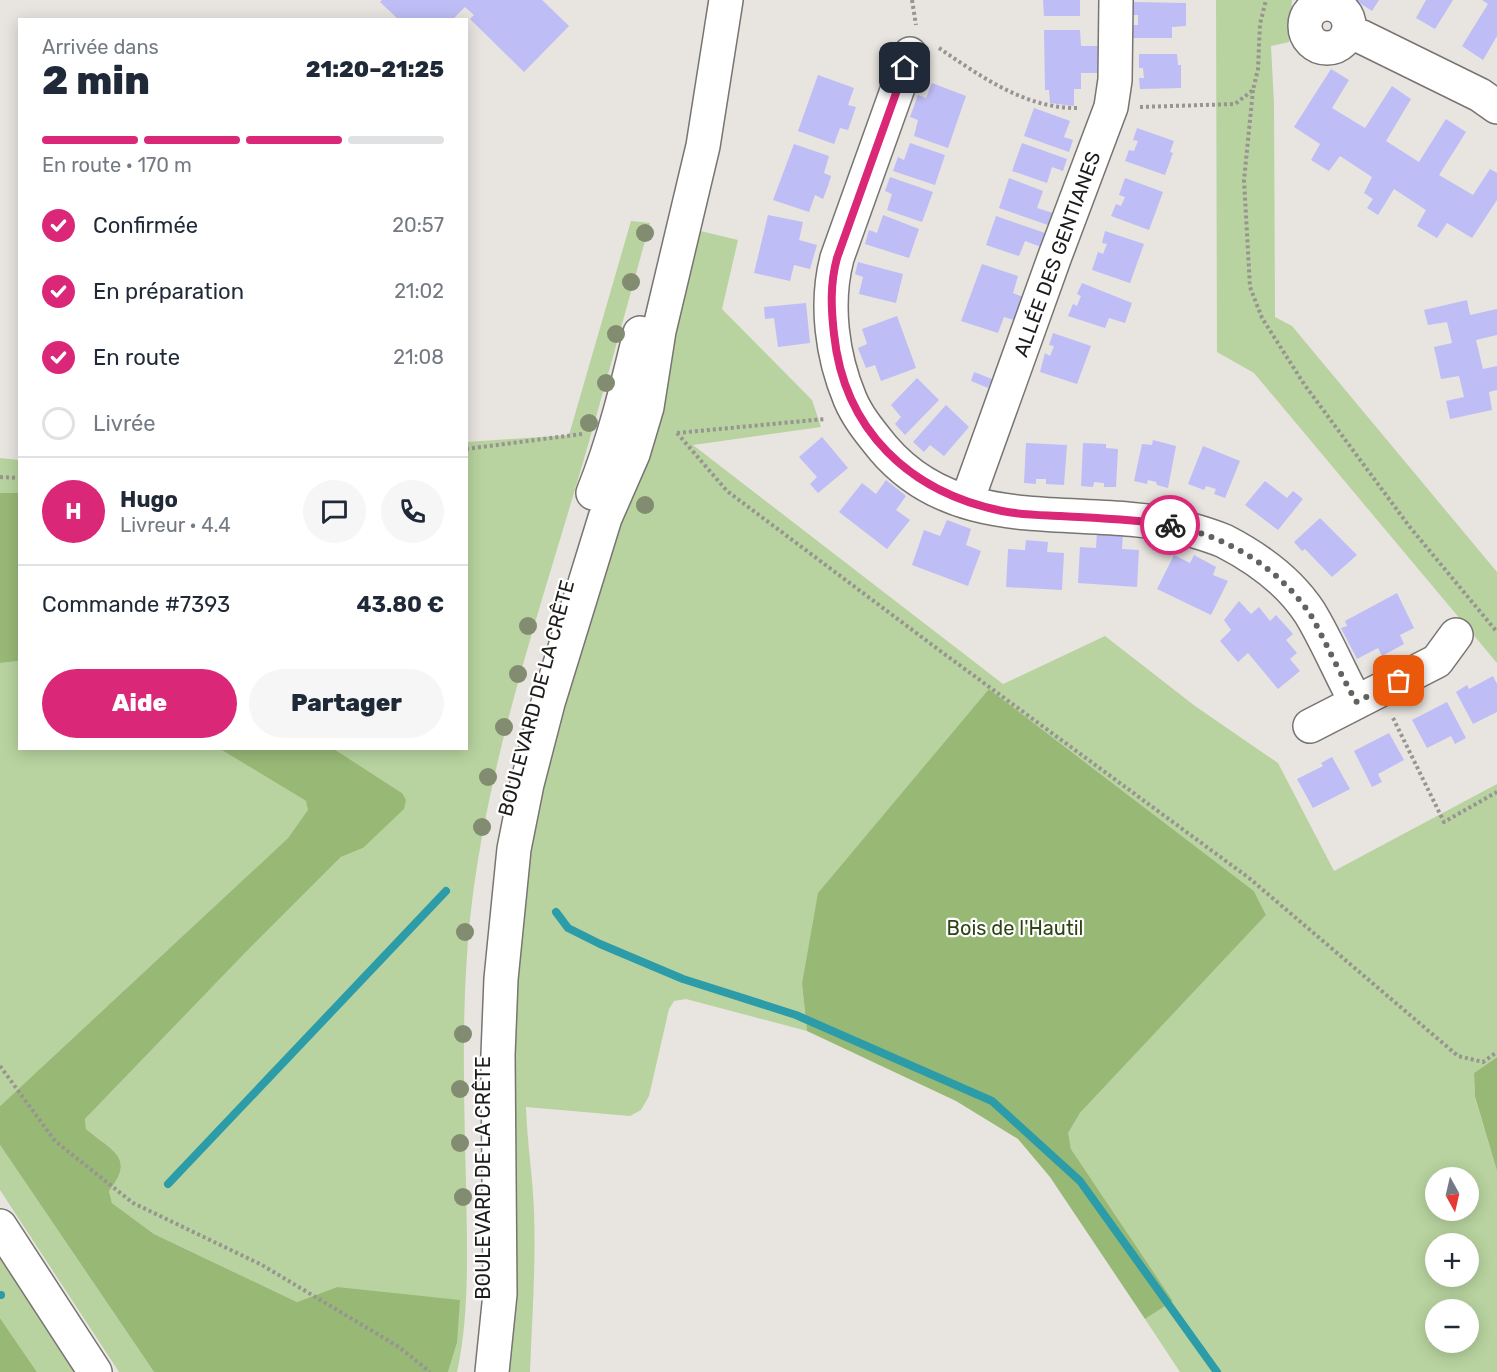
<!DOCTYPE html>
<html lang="fr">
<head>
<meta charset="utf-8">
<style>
	:root { --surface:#fff; --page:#f6f6f7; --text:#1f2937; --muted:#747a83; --line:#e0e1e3; --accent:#db2777 }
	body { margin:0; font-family:Rubik,sans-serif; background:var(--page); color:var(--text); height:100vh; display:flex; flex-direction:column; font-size:22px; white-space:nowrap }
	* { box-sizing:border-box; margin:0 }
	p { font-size:20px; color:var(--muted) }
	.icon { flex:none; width:33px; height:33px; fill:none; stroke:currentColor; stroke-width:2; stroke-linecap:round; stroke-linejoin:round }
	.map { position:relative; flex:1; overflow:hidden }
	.drawer { position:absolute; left:18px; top:18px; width:450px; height:732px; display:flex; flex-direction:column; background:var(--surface); border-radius:0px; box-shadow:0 3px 15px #0003 }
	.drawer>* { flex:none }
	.needle { width:39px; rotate:172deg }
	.tools { position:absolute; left:1425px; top:1167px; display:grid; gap:12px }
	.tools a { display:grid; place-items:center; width:54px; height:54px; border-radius:50%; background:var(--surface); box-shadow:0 3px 15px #0003; font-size:30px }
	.pin { position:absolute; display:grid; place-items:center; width:51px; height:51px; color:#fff; margin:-26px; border-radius:12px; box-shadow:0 3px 9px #0006 }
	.courier { position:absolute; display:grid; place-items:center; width:60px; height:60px; margin:-30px; border:4px solid #db2777; border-radius:50%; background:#fff; color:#222; box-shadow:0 2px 8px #0007 }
	.head em { font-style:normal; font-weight:800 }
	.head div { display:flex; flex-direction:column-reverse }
	.head { display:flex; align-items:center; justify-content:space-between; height:102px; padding:0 24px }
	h1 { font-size:39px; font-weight:800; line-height:45px }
	.bar { display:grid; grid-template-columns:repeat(4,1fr); gap:9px 6px; align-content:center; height:72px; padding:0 24px }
	.bar i { height:8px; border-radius:4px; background:var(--line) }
	.bar .selected { background:var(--accent) }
	.bar p { grid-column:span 4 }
	.line { display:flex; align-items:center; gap:15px; padding:0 24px; border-top:2px solid var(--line) }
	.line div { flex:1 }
	.round { display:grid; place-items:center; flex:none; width:63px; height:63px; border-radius:32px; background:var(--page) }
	ol { padding:0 24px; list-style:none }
	li { display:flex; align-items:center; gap:18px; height:66px }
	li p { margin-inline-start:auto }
	li .icon { padding:6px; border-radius:50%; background:var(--accent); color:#fff; stroke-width:4 }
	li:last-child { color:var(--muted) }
	li i { width:33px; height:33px; border:3px solid var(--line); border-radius:50% }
	.primary-button { display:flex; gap:12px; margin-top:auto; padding:12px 24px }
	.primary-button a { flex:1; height:69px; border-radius:36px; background:var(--accent); color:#fff; font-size:24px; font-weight:800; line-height:69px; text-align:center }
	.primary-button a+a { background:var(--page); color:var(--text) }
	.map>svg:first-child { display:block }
</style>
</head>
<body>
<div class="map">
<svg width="1497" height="1372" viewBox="0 0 1497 1372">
	<rect width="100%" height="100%" fill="#e8e4e0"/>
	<path fill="#b8d39f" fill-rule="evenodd" d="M1216,0H1292L1289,42L1271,46L1274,105L1275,317L1292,326L1497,572V663L1254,373L1217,352Z
		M631,221L650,223C623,320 597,417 568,513C528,646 485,780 470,919C461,1007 464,1096 466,1184C467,1244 470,1314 457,1372H448L457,1343L337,1287L297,1302L154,1234L112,1203L109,1191C136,1157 112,1151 86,1129L85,1119L245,953L341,857L363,848L402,793L334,749L466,748L467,442L569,435Z
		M692,229L738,240L722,309L812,400L821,427L693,445L1003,684L1105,636L1195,706L1278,763L1334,871L1497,784V1057L1474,1073L1475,1098L1497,1171V1372H1180L1145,1319L1173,1301L1071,1149L1067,1133L1080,1113L1266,915L1254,891L989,689L802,984L807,1031L686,999L674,1001L669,1009L649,1096L641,1110L630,1116L526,1107C527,1142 533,1177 534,1212C536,1265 532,1319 530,1372H499L506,1105L523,851ZM1436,1178H1468V1210H1436ZM1436,1244H1468V1276H1436ZM1436,1310H1468V1342H1436Z
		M0,458L19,460V493H0Z
		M19,661L20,748L220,749L306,801L309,810L288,838L0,1106V663Z
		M0,1145L154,1372H119L0,1190Z
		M0,1256L75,1372H37L0,1318Z"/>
	<path fill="#98b976" d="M0,493H20L19,661L0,663Z
		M989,689L1254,891L1266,915L1080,1113L1068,1133L1071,1149L1173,1301L1145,1319L1050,1177L1018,1139L956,1101L807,1031L802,984L818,893Z
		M220,749H334L402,793L406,800L404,809L363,848L341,857L245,953L85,1119L86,1129C112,1151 136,1157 109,1191L112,1203L154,1234L297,1302L337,1287L460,1300L457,1343L448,1372H154L0,1145V1106L288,838L308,810L306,801Z
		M1497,1057V1171L1475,1097L1474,1073Z
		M0,1318L37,1372H0Z"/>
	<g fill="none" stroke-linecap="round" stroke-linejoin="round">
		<path stroke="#2b9ca8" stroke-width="8" d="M556,912L568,928L600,944L683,979L796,1015L992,1101L1080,1181L1217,1372
			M168,1184L446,891
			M0,1295H1"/>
	</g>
	<path fill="#bebdf5" d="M382,0H542L569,26L524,72L470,19L474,15L465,7L452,20H399L380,2Z
		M1043,0H1080V16H1044Z
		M1355,0H1379L1372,11Z
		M1426,0H1453L1435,29L1416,18Z
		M1482,0H1497V36L1483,60L1462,46L1488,4Z
		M1133,2L1186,3V26L1172,27V38H1133L1132,25H1138V15H1132Z
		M1044,30H1080L1081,46H1098V73H1081V89H1074V106L1050,103L1049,90H1045Z
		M1139,54H1177L1178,65H1181V88L1140,89L1139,78H1144L1143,68H1139Z
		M1331,69L1349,80L1332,108L1365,128L1392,86L1411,99L1386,141L1419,162L1446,119L1466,132L1439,175L1473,195L1490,169L1497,173V200L1472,238L1447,223L1437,238L1417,226L1426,210L1394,189L1378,215L1367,208L1373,199L1364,193L1372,177L1340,156L1329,171L1311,160L1320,144L1294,127Z
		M818,75L854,88L848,105L856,107L848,130L840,128L834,144L798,131Z
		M932,83L966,96L948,148L914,136L918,120L910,117L918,95L926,98Z
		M1034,108L1070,121L1064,137L1073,140L1069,152L1024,136Z
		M1137,128L1174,141L1170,152L1173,153L1165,175L1125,161L1129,150L1134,151L1138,141L1133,140Z
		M910,143L945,155L935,185L893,171L898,157L904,160Z
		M1022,143L1067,159L1063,171L1052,167L1047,183L1012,171Z
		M794,144L829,156L824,173L831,176L828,186L823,199L815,195L809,212L773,200Z
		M890,177L933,192L922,222L887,210L892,194L885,191Z
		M1009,178L1043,191L1037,208L1053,213L1048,225L999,208Z
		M1125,178L1163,192L1149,230L1111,216L1116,204L1121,206L1125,197L1119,195Z
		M768,215L803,222L799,240L817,245L810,269L794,265L790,281L754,273Z
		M883,215L919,229L909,258L865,244L869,230L877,233Z
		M996,216L1045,233L1041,247L1025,241L1019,256L986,245Z
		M1105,231L1144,244L1130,283L1092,270L1098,252L1103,254L1107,244L1102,243Z
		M858,262L903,274L896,303L859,294L863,277L855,274Z
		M982,264L1018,276L1013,293L1023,297L1014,320L1004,317L998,333L961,321Z
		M1082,283L1132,303L1125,323L1109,318L1105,328L1068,316L1073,304L1077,306L1081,296L1077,294Z
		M1467,300L1470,315L1497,309V335L1476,340L1483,369L1497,366V390L1489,392L1492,410L1450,419L1446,401L1464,397L1459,376L1441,379L1434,347L1452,343L1447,322L1428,325L1424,310Z
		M806,303L810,343L778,347L774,318L765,319L764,307Z
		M897,316L916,368L881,381L875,365L866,368L858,348L867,344L862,329Z
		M1053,333L1091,346L1077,384L1040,372L1045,353L1050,356L1054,346L1049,345Z
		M974,372L992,379L988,388L971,381Z
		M917,378L939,400L905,435L895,424L901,417L891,405Z
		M946,405L969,427L944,456L930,445L924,452L913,442Z
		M822,437L848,468L818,493L810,484L817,477L799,457Z
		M1153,440L1176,446L1168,488L1157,485L1156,482L1148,480L1147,484L1134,481L1142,444L1152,445Z
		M1026,443L1067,445L1064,485L1046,484V479H1036V484L1024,483Z
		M1083,443L1106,444V448L1118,449L1116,487H1104V483L1094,482L1093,487L1081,486Z
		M1203,446L1240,461L1225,498L1214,494L1216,489L1206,486L1204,490L1188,484Z
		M886,480L906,496L896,510L910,520L887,549L839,512L862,483L876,494Z
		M1265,481L1287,498L1293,491L1303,499L1278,530L1245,505Z
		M1320,518L1357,555L1332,577L1305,549L1302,551L1294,542Z
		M947,520L971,529L966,545L981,551L968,586L912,565L924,530L940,536Z
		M1097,531L1123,532L1122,549L1139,550L1137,587L1078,583L1080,547L1096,548Z
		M1026,540L1048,542L1047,552L1064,553L1062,590L1006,587L1008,549L1025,550Z
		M1174,555L1190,563L1194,555L1216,567L1213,575L1228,581L1211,615L1157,589Z
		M1397,593L1414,628L1400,635L1404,644L1382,656L1378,648L1357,659L1341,628L1347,626L1345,621Z
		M1239,601L1251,614L1259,607L1270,621L1276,615L1293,634L1286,640L1297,653L1290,659L1300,671L1278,689L1248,653L1238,662L1220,641L1231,630L1224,620Z
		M1493,676L1497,684V712L1473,724L1456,692L1467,685L1469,689Z
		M1447,702L1466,738L1455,744L1451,736L1427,748L1412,720Z
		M1389,733L1404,760L1378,774L1382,782L1372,787L1354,751Z
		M1332,757L1350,789L1313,808L1297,779L1323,766L1321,763Z"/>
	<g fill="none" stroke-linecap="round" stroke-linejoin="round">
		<defs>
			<path id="minor" d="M1305 26a22 22 0 1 1 44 0a22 22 0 1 1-44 0Z
				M1348,32L1362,37L1480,95L1497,107
				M910,54L837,258C825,304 832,356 850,399C858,418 871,433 883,448C960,539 1081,503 1181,527C1195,531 1210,535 1224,541C1257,558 1290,582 1310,613C1327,641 1340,673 1356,702
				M967,501L1055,256L1111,107L1115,80L1116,0
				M1310,726L1437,661L1456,635"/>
			<path id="tertiary" d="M593,493C614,441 627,387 640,333
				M492,1372L500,1294L498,1055L501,979L514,849L527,784L548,703L605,518L633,454L647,407L659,331L703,146L726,0"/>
			<path id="secondary" d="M0,1226L95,1372"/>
		</defs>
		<use href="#minor" stroke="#777471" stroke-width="36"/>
		<use href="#tertiary" stroke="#777471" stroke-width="36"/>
		<use href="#secondary" stroke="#777471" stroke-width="36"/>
		<path stroke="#979491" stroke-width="4" stroke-dasharray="3 3" stroke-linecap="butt" d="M912,0L916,25
			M1299,0L1312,10
			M939,48C980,76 1026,109 1078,108
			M1253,90L1244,180L1250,287L1262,318L1304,384L1409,526L1497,632
			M1140,107L1235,104L1253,90L1258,69L1260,24L1266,0
			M677,433L727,491L939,650L1249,878L1458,1056L1483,1062L1497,1052
			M677,433L825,419
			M466,449L582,434
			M0,477L20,478
			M1393,718L1444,822L1497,792
			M0,1066L55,1141L133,1203L262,1265L399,1347L430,1372"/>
		<use href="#minor" stroke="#fff" stroke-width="33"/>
		<use href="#tertiary" stroke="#fff" stroke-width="33"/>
		<use href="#secondary" stroke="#fff" stroke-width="33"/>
	</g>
	<g fill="#828c70">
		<circle cx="645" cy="233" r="9"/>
		<circle cx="631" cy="282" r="9"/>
		<circle cx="616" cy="334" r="9"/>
		<circle cx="606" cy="383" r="9"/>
		<circle cx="589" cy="423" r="9"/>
		<circle cx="645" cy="505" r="9"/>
		<circle cx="528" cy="626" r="9"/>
		<circle cx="518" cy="674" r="9"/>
		<circle cx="504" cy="727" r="9"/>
		<circle cx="488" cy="777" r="9"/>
		<circle cx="482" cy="827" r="9"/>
		<circle cx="465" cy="932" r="9"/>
		<circle cx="463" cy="1034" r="9"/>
		<circle cx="460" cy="1089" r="9"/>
		<circle cx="460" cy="1143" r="9"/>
		<circle cx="463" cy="1197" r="9"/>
	</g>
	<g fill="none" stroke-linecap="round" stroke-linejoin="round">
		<path stroke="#64625f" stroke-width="6" stroke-dasharray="0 10.8" d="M1170,525C1225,536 1275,565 1308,611C1315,621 1320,633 1326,644C1335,663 1346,683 1356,702L1399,681"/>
		<path stroke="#db2777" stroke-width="8" d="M905,68L837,258C830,284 831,308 834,334C844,430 909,492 1002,511C1021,515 1042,515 1061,516C1098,518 1134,519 1170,525"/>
	</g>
	<g text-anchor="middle" stroke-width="4.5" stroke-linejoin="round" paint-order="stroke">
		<g font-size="20" fill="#1d1c1a" stroke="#fff">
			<text transform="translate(1057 254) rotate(-70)" y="7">ALLÉE DES GENTIANES</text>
			<text transform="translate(536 698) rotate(-75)" y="7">BOULEVARD DE LA CRÊTE</text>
			<text transform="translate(483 1178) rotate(-90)" y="7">BOULEVARD DE LA CRÊTE</text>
		</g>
		<g font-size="20" fill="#2e4414" stroke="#fff">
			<text x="1015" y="935">Bois de l'Hautil</text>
		</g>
	</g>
</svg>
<div class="tools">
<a><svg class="needle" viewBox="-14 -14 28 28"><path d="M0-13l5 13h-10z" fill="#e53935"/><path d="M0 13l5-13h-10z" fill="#747a83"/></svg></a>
<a>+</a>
<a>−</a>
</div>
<div class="pin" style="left:1399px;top:681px;background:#ea580c"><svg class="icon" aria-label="bag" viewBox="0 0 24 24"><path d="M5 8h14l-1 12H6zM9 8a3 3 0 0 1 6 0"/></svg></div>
<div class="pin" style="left:905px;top:68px;background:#1f2937"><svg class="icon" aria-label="home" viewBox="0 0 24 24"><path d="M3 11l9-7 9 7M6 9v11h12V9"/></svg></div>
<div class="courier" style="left:1170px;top:525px"><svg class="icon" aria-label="bike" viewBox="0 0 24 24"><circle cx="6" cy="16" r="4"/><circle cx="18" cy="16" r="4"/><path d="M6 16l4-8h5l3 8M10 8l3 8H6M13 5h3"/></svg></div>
<section class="drawer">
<div class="head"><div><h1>2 min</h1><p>Arrivée dans</p></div><em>21:20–21:25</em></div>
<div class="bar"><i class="selected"></i><i class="selected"></i><i class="selected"></i><i></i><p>En route · 170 m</p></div>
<ol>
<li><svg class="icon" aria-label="check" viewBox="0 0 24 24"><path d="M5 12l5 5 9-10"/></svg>Confirmée<p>20:57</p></li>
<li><svg class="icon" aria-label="check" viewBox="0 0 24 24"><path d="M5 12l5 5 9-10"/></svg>En préparation<p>21:02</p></li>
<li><svg class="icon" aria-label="check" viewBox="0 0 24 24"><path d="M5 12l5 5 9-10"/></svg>En route<p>21:08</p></li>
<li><i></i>Livrée</li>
</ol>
<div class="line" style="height:108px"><b class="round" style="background:var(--accent);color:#fff">H</b><div><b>Hugo</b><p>Livreur · 4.4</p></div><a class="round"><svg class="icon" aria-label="chat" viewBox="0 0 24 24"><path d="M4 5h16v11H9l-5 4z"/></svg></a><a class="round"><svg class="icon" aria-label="phone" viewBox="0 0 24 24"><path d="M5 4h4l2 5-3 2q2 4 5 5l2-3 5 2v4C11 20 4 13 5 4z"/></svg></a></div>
<div class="line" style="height:78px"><div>Commande #7393</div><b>43.80 €</b></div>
<div class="primary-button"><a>Aide</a><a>Partager</a></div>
</section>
</div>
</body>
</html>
